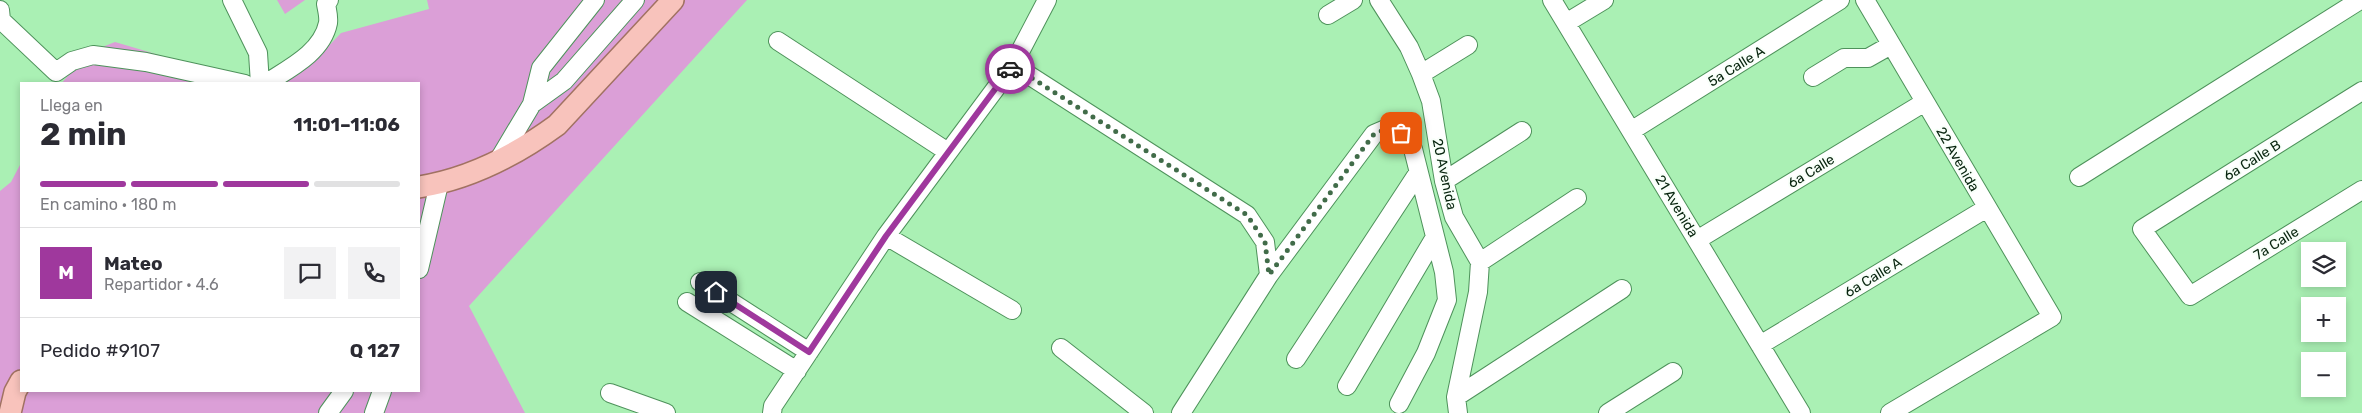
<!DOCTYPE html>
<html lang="es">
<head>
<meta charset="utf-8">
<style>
	:root { --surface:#fff; --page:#f2f2f3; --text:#2b2b33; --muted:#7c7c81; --line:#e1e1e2; --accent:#9f389d }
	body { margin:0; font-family:Rubik,sans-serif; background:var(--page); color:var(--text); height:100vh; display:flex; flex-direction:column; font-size:19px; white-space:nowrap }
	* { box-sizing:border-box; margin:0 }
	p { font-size:16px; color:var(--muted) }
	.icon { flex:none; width:28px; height:28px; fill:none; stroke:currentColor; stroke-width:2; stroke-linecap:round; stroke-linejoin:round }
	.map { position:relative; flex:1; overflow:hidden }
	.side { position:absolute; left:20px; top:82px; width:400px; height:310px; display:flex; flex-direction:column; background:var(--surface); border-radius:0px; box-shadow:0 2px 8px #0003 }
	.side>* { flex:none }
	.controls { position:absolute; left:2301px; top:242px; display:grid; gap:10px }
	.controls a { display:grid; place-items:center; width:45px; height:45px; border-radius:0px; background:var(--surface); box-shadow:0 2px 8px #0003; font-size:25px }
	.pin { position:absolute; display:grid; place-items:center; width:42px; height:42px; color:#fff; margin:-21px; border-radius:10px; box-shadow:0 2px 8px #0006 }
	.courier { position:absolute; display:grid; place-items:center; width:50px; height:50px; margin:-25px; border:4px solid #9f389d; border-radius:50%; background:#fff; color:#222; box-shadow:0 1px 6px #0007 }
	.summary em { font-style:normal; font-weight:700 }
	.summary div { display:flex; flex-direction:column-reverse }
	.summary { display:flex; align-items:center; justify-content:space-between; height:85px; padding:0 20px }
	h1 { font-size:32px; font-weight:700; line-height:38px }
	.bar { display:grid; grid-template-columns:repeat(4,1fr); gap:8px 5px; align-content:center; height:60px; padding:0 20px }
	.bar i { height:6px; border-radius:4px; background:var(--line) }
	.bar .current { background:var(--accent) }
	.bar p { grid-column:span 4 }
	.line { display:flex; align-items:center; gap:12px; padding:0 20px; border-top:1px solid var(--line) }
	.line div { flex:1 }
	.round { display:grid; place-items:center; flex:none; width:52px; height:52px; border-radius:0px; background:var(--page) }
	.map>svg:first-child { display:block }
</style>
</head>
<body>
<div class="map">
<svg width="2362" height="413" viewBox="0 0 2362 413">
	<rect width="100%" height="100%" fill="#aaf0b4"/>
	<path fill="#db9fd7" d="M277,0H305L285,14Z
		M427,0H747L469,306L525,413H0V191L11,182L21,163V391H419V84H61L87,53L115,42L254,83L322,53L341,33L429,9Z"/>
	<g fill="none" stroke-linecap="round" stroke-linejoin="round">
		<defs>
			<path id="minor" d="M232,0L258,53L260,84
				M1379,0L1409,47L1421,74L1431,101L1444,181L1454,217L1480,262L1478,292L1456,397L1458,413
				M1552,0L1801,413
				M1865,0L2052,317L1890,413
				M0,10L1,20L56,72L72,61L93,55L146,62L245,84
				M1328,15L1353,0
				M1566,23L1604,0
				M778,41L948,152
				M1013,65L1247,215L1265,242L1269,275L1181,413
				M1421,74L1468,45
				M1813,77L1844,58H1868L1891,45
				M265,84C288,69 322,53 328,23C329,17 327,10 326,4L329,0
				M2362,91L2142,229L2190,296L2362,190
				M532,104L564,81L635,0
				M1631,131L1840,0
				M498,161L532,104L541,68L595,0
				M2079,177L2360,0
				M1444,181L1522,131
				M886,236L1012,310
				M1697,240L1925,102
				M1480,262L1577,198
				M419,269L439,184
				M1269,275L1374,134L1388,128L1401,133L1413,149L1444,272L1447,300L1426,353L1399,404
				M700,282L809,352
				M687,302L797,371
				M1760,345L1987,208
				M1061,348L1144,413
				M1296,359L1418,173
				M1347,386L1435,237
				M610,393L666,413
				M1456,397L1622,289
				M328,413L344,391
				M374,413L382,391
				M772,413L773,406L886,236L1013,65L1047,0
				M1608,413L1673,372"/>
			<path id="major" d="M419,187C469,179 516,155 557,125L673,0
				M10,413L15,392L21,381"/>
		</defs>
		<use href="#minor" stroke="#4e925b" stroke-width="20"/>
		<use href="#major" stroke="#a17262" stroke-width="24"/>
		<use href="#minor" stroke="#fff" stroke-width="18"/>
		<use href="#major" stroke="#f8c3bc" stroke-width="21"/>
	</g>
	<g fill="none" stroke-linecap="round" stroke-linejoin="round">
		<path stroke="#416c49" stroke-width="5" stroke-dasharray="0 9" d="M1010,69L1013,66L1247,215L1265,242L1269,275L1374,134L1388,128L1401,133"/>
		<path stroke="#9f389d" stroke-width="6" d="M716,292L809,352L886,236L1010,69"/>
	</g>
	<g text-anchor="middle" stroke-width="4" stroke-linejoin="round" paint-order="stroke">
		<g font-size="14" fill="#08250f" stroke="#f8fff9">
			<text transform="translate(1736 66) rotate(-32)" y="5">5a Calle A</text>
			<text transform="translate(1958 159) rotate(60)" y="5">22 Avenida</text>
			<text transform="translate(2252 160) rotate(-32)" y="5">6a Calle B</text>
			<text transform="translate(1811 171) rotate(-31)" y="5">6a Calle</text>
			<text transform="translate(1445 174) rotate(78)" y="5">20 Avenida</text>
			<text transform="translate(1677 206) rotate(59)" y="5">21 Avenida</text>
			<text transform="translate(2276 243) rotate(-32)" y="5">7a Calle</text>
			<text transform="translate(1873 277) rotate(-31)" y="5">6a Calle A</text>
		</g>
	</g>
</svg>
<div class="controls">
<a><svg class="icon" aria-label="layers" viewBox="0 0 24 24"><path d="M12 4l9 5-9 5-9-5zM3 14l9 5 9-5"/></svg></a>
<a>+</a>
<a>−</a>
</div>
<div class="pin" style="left:1401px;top:133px;background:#ea580c"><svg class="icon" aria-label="bag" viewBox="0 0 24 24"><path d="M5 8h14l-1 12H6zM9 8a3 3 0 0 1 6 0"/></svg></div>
<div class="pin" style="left:716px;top:292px;background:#1f2937"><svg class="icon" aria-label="home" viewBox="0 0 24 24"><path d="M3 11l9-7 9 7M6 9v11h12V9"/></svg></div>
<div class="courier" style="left:1010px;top:69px"><svg class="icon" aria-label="car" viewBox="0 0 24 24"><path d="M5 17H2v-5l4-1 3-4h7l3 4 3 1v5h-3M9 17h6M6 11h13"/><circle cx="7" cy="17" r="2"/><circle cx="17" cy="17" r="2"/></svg></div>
<section class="side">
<div class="summary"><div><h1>2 min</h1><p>Llega en</p></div><em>11:01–11:06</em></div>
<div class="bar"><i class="current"></i><i class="current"></i><i class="current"></i><i></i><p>En camino · 180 m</p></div>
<div class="line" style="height:90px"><b class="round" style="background:var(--accent);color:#fff">M</b><div><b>Mateo</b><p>Repartidor · 4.6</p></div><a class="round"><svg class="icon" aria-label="chat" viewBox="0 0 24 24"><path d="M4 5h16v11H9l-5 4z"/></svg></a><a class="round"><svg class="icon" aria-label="phone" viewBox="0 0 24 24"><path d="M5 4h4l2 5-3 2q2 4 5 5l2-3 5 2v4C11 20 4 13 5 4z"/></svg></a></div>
<div class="line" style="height:65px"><div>Pedido #9107</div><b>Q 127</b></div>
</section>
</div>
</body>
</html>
